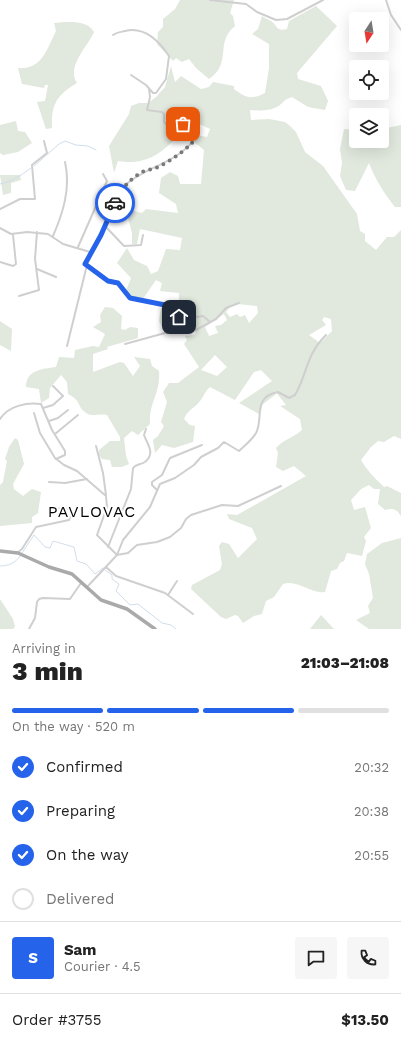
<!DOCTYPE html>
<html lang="en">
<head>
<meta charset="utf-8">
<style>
	:root { --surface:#fff; --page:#f6f6f6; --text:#222; --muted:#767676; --line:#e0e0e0; --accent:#2563eb }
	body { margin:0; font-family:"Work Sans",sans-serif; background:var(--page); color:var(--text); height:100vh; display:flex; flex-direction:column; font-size:15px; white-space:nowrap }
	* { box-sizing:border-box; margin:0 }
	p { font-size:13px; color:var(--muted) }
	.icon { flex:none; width:22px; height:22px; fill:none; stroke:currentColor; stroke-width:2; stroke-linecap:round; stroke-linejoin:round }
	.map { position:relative; height:629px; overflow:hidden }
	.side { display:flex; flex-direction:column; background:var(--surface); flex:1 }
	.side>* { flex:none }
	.needle { width:26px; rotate:192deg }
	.tools { position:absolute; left:349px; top:12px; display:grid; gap:8px }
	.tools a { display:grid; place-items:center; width:40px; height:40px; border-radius:4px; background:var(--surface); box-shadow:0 4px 16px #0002; font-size:20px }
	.pin { position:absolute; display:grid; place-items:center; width:34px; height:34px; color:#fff; margin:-17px; border-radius:8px; box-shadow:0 2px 6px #0006 }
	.courier { position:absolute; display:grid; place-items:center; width:40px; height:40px; margin:-20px; border:3px solid #2563eb; border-radius:50%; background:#fff; color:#222; box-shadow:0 1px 5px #0007 }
	.headline em { font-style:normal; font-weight:800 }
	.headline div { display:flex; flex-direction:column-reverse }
	.headline { display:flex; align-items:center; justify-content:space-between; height:68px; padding:0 12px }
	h1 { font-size:26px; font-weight:800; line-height:30px }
	.bar { display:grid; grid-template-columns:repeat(4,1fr); gap:6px 4px; align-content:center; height:48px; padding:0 12px }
	.bar i { height:5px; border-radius:3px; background:var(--line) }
	.bar .on { background:var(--accent) }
	.bar p { grid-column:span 4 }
	.line { display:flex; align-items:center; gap:10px; padding:0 12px; border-top:1px solid var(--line) }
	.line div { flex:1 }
	.round { display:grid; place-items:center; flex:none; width:42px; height:42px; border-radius:4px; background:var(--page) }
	ol { padding:0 12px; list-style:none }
	li { display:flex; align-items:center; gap:12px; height:44px }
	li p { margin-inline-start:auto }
	li .icon { padding:4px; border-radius:50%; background:var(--accent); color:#fff; stroke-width:4 }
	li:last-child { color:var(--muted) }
	li i { width:22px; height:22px; border:2px solid var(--line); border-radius:50% }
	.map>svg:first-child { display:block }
</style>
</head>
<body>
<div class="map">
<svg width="401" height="629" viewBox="0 0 401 629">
	<rect width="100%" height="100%" fill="#fff"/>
	<path fill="#e1e8dd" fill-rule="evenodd" d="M180,0H234L230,13L233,16L235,26C214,43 233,63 209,79L196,68L189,59L182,62L176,58L173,61L157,44L158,32L163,27V19L175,9Z
		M316,6L337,26L297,73L298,79L321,86L328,101L325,110L308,107L292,97C286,99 285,100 281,104C274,111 259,111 250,110L251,120L269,119L285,122L290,126L296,132L305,152L323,166L357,214L360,231L365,234V241L376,250L387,237H394L401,230V439L394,436L384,442L378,441L371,447L361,460C368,472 375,478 384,487L387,486L401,493V516C396,509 394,508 385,510L378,504L380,489H374L369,485L361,489L351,500L354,510L365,507L371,528L364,537L366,541L362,556L347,553L344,561L340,563L337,569L331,571L325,592C310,594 298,579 283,584L274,597L266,601L262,614L254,616L243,623L238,616L235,615L226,619L221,617L191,589L192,585L220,570L222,564L219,546L222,542L229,544L238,558L257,539L252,528L229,519L227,514L237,515L306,476L294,466L283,471L276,467L278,453L276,448C284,439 293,438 302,430L300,419L280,406L286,405L275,391L276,394L262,405L259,414L239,403L272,381L261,370L254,372L235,400L210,387C205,391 204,396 200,401C195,408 187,410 184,419L190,425L195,426L193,442L174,448L162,445L155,453L153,440L158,436L164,426L161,422L167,402L163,392L169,383H178L199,367L184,344L187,340L185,336L195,335L196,331L188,333C181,327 178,327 171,332L162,327L159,321L161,308L170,311L179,310V293L160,291L162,283L156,280L140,303L125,293L131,278L117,263L127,248L134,260L147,266L151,274L158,271L166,249L180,250L182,238L140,229L137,244H132V233L127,214L129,210L142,213L146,209L178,213L176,204L159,193L161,178L170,172L178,176L180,184H201L204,150L194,142L196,135L207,137L210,129L195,122L186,123C183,132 178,136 171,143C155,158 140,165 118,161L114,173L109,146L129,114L131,106L139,103H148L156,97L165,87L171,66L175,82L181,76L201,89L209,87L213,82L234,86V89C246,98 251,100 265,93L269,68V44L252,34L258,29L262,16C264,18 268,19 271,21C278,26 276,32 287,29L289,21ZM238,304L257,306L258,313L249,323L245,315L240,317L237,314L230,317L226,312L231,306ZM224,314L227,320L221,325L215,326L218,333L209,336L205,327ZM324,317L331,319L332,331L320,343L309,335L326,325L322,320ZM215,355L227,367L217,376L201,370Z
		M54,23C66,22 87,19 94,32C88,46 66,67 77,83C57,95 51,104 52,128L46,129L37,102L45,101L48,85H45L44,88L22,84L18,68C42,70 47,49 56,31Z
		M354,78L356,79V93H366L365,99C356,97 353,90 349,81Z
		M16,121L18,131L25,132L32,143L18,152L3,155L0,153V125Z
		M401,125V207H395C384,193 375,179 369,163L355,191L346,190L340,176L342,163L340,149L344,129L356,130V141H382V129Z
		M0,175H20L21,180L11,183V193L3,195Z
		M105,307L113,308L122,316L121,329L125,330L130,327L138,328V338L107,347L108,349L93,354V372L120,362L124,363L133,376L140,366L134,357L150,359L152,366L159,371C161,393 148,404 150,424L138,435L132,431L124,438L126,456L129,464L122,467H112L110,460L102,459L99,455V450L110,441H120V437L107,415C100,413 91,418 85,412C77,406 81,400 68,394L67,382L61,375L50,388L49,398L41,403L39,389L26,387C26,370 42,369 56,367L59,357L74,358L75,350L93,346L99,347L105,334L93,327L101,322L100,315Z
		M0,321L12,329L11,351L0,345Z
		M15,438L18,440L24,464L13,484L14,489L23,496L32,489L41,492L38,513L32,517V523L0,526V485L3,482L7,461L5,459L9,447Z
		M401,538V629H369L356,620L370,613L368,606L373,598L369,574L365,564L367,554L382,543Z
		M0,599L13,619L15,627L13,629H0Z
		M321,615L334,629H310Z"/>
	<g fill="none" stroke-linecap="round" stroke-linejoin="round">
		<path stroke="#d1deeb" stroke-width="1" d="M34,166L59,144L65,141L76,145L88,146L96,150
			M0,184C13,181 20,176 31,168
			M22,553L34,535L45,547L50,548L53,541L74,547L77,561L86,564L95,574L103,568
			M0,566C8,566 16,563 20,556
			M105,570L112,575V579L119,584L116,591L130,605L138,604L162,623L171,625L176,629"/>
		<path stroke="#cfcfcf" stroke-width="2" d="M210,0L246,4L257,12L276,20L287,19L323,0
			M386,0L391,15L401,30
			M113,35C117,32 121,32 125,31C145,26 159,41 169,56L166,79L156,93H153L146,85L131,75
			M149,89L150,97L147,110L162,112L164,114V122L167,125L190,126L192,128L193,141C175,164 144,167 124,186C113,196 108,220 102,234C97,244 90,253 84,263L108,281L118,283L130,298L170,306L183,319L203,316L210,322
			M0,209L20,199H35L32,165L47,153L44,141
			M105,226L124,246L141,245L143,235
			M0,228L11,234L27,232L48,234L63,244L90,252
			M53,236C63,213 71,188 65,162
			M78,247L107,181L103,174
			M0,262L13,266L16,264L13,235
			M37,269L56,277
			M19,296L39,290L35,259L37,232
			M125,344L165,333H181L196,330L216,319L226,308L239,303
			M67,346L87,265
			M43,408L53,405L63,396L53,386
			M34,413L40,433L55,458L64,465L77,471L106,496L107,507L97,535L117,555
			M0,419C8,406 27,402 41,404L52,430L65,451V455L56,459
			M49,421L58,418L68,410
			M55,434L78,415
			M96,446L103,473L106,495
			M49,482L65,483L87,479
			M157,490L152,485V482L162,475L170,458L202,445
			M108,547L131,489L133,468C136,464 140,465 145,462C156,453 147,444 144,435L146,429
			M18,552L22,549L36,527L69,520L73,511L68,509L50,508
			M117,555L128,553L137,545L157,542L170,537L181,528L186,519L191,515L222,505L238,506L281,486
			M106,567L116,576L165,593L193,614
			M87,587L117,555L123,540L150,507L160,484L175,478L194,465L201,457L218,448L224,442L239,451C244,446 252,440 256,433C264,418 252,397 278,392L289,398L295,395C308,373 305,356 326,335
			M168,595L177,581
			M29,629L35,618L37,602L39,599L43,598L70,599L81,583"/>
		<path stroke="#aaa" stroke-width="3.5" d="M0,551L18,553L49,567L72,574L101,600L127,609L155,629"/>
	</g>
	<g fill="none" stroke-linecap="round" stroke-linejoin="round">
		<path stroke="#7a7a7a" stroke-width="4" stroke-dasharray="0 7.2" d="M115,203C120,189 131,178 144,171C148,169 152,170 156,168C169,162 183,152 192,143L194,138L192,127L183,124"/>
		<path stroke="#2563eb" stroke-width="5" d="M115,203L101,235L85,264L108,281L118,283L130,298L170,306L175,310L179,317"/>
	</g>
	<g text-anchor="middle" stroke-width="4" stroke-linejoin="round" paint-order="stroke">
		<g font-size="16" letter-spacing="1" fill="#000" stroke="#fff">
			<text x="92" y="517">PAVLOVAC</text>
		</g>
	</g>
</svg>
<div class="tools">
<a><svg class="needle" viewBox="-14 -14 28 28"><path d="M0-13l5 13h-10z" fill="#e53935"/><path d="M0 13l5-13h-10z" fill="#767676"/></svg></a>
<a><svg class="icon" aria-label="locate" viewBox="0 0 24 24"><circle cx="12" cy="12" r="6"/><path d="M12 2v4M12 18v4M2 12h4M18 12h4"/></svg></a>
<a><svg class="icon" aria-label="layers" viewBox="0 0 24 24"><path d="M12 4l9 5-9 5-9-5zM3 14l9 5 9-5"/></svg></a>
</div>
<div class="pin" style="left:183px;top:124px;background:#ea580c"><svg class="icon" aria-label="bag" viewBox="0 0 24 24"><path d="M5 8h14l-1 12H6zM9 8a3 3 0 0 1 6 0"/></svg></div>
<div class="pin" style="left:179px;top:317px;background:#1f2937"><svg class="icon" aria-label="home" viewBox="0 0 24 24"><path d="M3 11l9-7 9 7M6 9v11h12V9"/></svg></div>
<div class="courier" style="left:115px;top:203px"><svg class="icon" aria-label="car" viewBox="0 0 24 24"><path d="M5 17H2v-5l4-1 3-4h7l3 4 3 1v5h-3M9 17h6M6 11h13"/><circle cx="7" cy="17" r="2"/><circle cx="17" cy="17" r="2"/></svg></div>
</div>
<section class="side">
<div class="headline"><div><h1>3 min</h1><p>Arriving in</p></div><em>21:03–21:08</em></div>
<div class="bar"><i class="on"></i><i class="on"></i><i class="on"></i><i></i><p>On the way · 520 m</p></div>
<ol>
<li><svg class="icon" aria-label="check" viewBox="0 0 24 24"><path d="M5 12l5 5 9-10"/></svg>Confirmed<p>20:32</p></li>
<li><svg class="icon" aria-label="check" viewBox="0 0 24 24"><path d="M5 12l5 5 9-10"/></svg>Preparing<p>20:38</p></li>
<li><svg class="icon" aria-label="check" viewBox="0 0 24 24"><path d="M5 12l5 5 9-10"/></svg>On the way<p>20:55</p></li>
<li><i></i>Delivered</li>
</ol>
<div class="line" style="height:72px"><b class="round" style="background:var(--accent);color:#fff">S</b><div><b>Sam</b><p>Courier · 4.5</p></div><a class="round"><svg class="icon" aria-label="chat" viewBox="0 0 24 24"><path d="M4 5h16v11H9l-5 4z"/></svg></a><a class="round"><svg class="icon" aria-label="phone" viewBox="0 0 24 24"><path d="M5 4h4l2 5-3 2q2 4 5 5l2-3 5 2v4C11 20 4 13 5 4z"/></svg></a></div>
<div class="line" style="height:52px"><div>Order #3755</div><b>$13.50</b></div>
</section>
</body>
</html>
